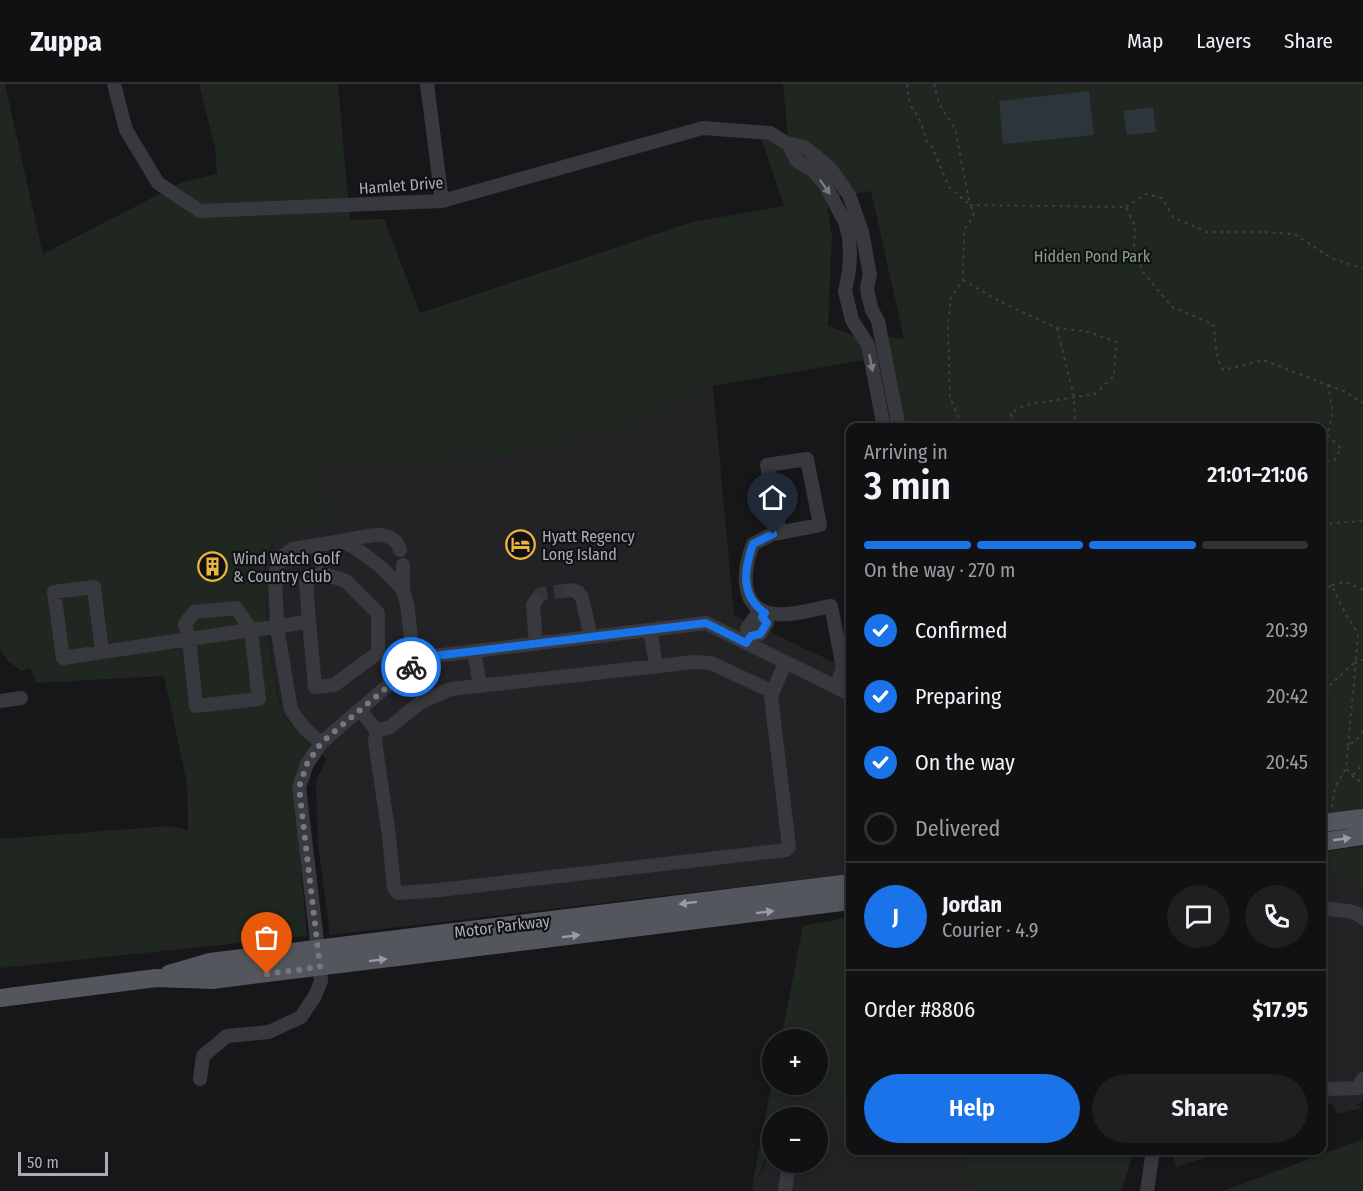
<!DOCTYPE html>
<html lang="en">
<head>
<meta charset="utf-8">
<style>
	:root { --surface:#111113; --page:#1e1f21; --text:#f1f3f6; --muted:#9c9da0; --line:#303133; --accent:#1a73e8 }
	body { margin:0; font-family:"Fira Sans Condensed",sans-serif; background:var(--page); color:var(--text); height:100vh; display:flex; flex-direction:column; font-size:22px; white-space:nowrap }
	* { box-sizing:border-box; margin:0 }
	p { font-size:20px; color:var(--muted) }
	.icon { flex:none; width:33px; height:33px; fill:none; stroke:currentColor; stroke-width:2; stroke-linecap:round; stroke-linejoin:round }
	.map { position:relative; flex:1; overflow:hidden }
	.panel { position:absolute; left:846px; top:339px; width:480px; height:732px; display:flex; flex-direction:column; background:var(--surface); border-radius:12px; box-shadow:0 3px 9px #0003,0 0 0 2px var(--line) }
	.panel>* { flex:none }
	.buttons { position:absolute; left:762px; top:945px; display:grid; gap:12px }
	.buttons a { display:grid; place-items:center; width:66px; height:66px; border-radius:50%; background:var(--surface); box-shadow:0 3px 9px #0003,0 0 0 2px var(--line); font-size:30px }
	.scale { position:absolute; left:18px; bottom:15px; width:90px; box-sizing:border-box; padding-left:6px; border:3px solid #a9adb8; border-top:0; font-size:16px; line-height:21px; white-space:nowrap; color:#a9adb8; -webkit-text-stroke:4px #121214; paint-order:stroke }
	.pin { position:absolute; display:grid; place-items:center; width:51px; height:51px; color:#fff; margin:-62px -26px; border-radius:50% 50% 50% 0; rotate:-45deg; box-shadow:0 0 6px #0007 }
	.pin .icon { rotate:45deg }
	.courier { position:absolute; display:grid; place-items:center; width:60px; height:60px; margin:-30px; border:4px solid #1a73e8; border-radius:50%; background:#fff; color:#222; box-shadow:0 2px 8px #0007 }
	.head em { font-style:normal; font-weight:600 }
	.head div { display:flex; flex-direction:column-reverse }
	.head { display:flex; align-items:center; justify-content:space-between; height:102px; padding:0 18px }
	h1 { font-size:39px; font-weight:600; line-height:45px }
	.bar { display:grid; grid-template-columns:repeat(4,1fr); gap:9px 6px; align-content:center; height:72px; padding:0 18px }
	.bar i { height:8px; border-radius:4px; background:var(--line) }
	.bar .current { background:var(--accent) }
	.bar p { grid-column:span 4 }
	.line { display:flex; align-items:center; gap:15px; padding:0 18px; border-top:2px solid var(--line) }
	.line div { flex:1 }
	.round { display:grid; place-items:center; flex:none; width:63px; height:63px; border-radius:32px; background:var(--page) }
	ol { padding:0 18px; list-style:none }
	li { display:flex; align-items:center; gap:18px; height:66px }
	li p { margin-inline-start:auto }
	li .icon { padding:6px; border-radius:50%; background:var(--accent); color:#fff; stroke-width:4 }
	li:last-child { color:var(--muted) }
	li i { width:33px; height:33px; border:3px solid var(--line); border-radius:50% }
	.cta { display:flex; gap:12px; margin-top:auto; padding:12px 18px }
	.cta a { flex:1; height:69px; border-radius:36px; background:var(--accent); color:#fff; font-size:24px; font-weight:600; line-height:69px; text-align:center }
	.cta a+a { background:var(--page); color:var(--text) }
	header { display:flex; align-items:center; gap:36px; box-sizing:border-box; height:84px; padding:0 30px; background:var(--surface); border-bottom:2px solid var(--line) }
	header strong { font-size:28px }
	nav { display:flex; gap:33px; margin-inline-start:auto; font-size:21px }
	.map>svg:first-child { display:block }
</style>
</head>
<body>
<header>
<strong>Zuppa</strong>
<nav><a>Map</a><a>Layers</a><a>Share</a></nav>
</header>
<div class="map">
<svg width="1363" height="1107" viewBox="0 0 1363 1107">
	<rect width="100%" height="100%" fill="#171719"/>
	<path fill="#232326" d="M713,302L734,531L850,586V790L330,851L318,760L316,698L326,675L295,646L282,629L274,592L263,489L266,472L279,455L291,447L301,444L329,440L323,383L384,377L424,383L452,376L492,374L638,338Z
		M1322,787H1338L1363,812V1017L1356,1021L1363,1024L1337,1030L1333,1021L1322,1018Z
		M812,1012L850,1016V1066L969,1067L960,1090L970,1101L972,1107H753L752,1103L764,1083L772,1052V1078H818V1034L778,1033L786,1014Z"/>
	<path fill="#1f2720" d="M0,0H5L43,170L183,98L217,90L215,64L199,0H338L350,136L384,135L420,229L692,138L784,122L758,45L788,55L783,0H1363V734L1322,739V344L899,343L882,251L904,255L871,107L826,115L832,151L828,242L850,250L873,266L864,276L713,302L638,338L557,361L492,374L452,376L424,383L384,377L323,383L329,440C305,443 279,446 267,471C259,486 274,614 283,630C290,642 301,651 311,661L293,698L307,852L0,884V755L169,742L188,746L187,699L164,592L36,599L30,584L21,587L7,576L0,565Z
		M1363,762V812L1338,787H1322V768Z
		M850,833V1016L812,1012L786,1015L778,1033L772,1034C772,1060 765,1081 752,1103L772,998V1000H818V956L781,955L803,842Z
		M1363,1055V1107H1223Z
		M969,1067V1066L1134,1067L1121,1107H972L970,1101L960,1090Z
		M1172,1067V1066L1226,1067L1176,1083Z"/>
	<path fill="#2d353c" d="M1089,7L1094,51L1003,60L999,17Z
		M1153,23L1156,48L1127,51L1123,27Z"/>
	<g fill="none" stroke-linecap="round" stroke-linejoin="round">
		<path stroke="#343539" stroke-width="14" stroke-dasharray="14 7" stroke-linecap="butt" d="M536,516L541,510L571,506"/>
		<path stroke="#3e4045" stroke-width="2" stroke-dasharray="3 4.5" stroke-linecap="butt" d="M907,0L910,20L921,38L927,59L932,63L949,103L970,121L974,128L972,135L964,146L963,196L951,214L948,242L950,314L959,334L960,344
			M935,0L934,3L940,21L955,45L970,121L1126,123L1135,142L1134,165L1143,188L1172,223L1213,240C1217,257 1214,272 1223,286L1263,276L1328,301L1333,329L1327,351L1341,364L1334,376L1322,378
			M1126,123L1146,110L1162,114L1173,133L1207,148H1264L1294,150L1333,175L1363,184
			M963,196L1001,218L1057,244L1089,248L1116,258L1114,292L1095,310L1025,321L1011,329V344
			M1057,244L1074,313L1075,344
			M1328,301L1346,308L1363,319
			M1322,440L1360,437L1363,438
			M1332,501L1345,498L1363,506
			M1322,507L1332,501L1340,520L1358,550L1356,577L1329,602L1322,619
			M1363,647L1357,655L1348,662L1346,684L1353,693L1363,699
			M1348,662L1356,577L1363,576
			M1353,691L1363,680
			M1332,723L1335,703L1346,684"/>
		<path stroke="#38393e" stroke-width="14" d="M114,0L126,46L158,99L200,127L442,117L703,44L770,49L788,60L804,63L813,70L830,84L849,111L862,148L870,191L867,203L868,211L872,226L878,237L899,344
			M427,0L442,117
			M788,60L797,77L812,86L824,99L845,138L849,153L850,170L849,187L845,207L852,236L868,261L884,344
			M780,449L767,381L807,375L820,441L773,450L753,460C743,486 738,527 776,530C793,532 814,525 831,522L843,584L836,603
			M342,457C361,454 393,441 400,466
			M403,481V506
			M571,506L578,508L582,514L591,553
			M536,516L533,521L536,560
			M762,533L767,539L760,550L751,552L747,545L755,533H762L765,529
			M309,537L306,498L321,489L346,497L378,529V569L334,601L315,603L309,537L277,543L291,626L304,644L321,659
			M650,546L656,582
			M102,567L94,503L54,508L63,574L189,555L196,622L259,615L251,546L189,555L185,540L194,528L236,524L251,546L277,543L275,489L282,473L293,465L342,457L357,465L382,484L403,506L407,520L414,579
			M474,567L480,601
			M0,617L21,614
			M360,626L377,647L375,657L389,752L394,804L398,809L439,806L786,766L789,763L771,612L785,579
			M377,647L390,643L421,618L451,605L695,578L711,579L771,607
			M1322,824L1354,828L1363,834
			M200,995L203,972L227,952L269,948L301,933L315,912L321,897L320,883L299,703L307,680L321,659L414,579L434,572L706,539L850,610
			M1322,1003L1332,1005L1358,1004L1363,995
			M785,1107L789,1078
			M1147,1107L1153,1066"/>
		<path stroke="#54565d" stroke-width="18" d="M1322,739L1363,734
			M1322,758L1363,752
			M169,890L210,878L850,799
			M0,914L156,894L212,896L850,817"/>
	</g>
	<defs><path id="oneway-solid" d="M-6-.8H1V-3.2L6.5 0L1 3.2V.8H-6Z" transform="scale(1.5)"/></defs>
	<g fill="#767981">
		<use href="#oneway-solid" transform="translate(825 103) rotate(55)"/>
		<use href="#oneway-solid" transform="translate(871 279) rotate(79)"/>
	</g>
	<g fill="#989ca6">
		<use href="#oneway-solid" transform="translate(1342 755) rotate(-8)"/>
		<use href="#oneway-solid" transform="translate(688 819) rotate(173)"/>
		<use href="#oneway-solid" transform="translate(765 828) rotate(-7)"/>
		<use href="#oneway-solid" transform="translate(571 852) rotate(-7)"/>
		<use href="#oneway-solid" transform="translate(378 876) rotate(-7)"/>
	</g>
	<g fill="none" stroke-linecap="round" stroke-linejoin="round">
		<path stroke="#767880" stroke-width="6" stroke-dasharray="0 10.8" d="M267,890L320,883L299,703L307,680L321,659L411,583"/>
		<path stroke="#1a73e8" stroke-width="8" d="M411,583L434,572L706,539L746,559L751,552L760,550L767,539L762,533L765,529C740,512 744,485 753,460L773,450"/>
	</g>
	<defs>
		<symbol id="hotel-ring" viewBox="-11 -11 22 22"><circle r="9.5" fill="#121214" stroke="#ecb63c" stroke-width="1.5"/><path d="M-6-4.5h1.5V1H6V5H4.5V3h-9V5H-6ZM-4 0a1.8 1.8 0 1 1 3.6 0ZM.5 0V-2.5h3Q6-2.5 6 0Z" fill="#ecb63c"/></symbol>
		<symbol id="building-ring" viewBox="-11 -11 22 22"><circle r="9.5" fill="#121214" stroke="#ecb63c" stroke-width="1.5"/><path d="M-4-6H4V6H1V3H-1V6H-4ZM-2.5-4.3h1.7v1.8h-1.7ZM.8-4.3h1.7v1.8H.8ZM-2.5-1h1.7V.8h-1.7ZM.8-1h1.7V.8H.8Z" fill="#ecb63c"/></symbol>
	</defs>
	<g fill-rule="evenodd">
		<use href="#hotel-ring" x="504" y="444" width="33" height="33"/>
		<use href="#building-ring" x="196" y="466" width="33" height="33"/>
	</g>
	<g text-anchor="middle" stroke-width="4.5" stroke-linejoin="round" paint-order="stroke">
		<g font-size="16" fill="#a9adb8" stroke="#121214">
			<text transform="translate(401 101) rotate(-4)" y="6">Hamlet Drive</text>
			<text transform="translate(502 842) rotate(-7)" y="6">Motor Parkway</text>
		</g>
		<g font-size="16" fill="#81a284" stroke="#121214">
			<text x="1092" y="178">Hidden Pond Park</text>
		</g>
		<g font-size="16" fill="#a9adb8" stroke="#121214" text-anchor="start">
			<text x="542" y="458">Hyatt Regency<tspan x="542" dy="18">Long Island</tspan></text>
			<text x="233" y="480">Wind Watch Golf<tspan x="233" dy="18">&amp; Country Club</tspan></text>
		</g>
	</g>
</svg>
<div class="buttons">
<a>+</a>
<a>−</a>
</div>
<div class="scale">50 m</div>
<div class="pin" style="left:267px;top:890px;background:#ea580c"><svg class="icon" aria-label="bag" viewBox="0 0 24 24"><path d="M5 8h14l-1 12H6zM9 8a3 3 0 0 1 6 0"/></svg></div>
<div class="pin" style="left:773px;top:450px;background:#1f2937"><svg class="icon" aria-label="home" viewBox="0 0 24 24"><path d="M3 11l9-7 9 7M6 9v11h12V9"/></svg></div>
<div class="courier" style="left:411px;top:583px"><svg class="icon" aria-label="bike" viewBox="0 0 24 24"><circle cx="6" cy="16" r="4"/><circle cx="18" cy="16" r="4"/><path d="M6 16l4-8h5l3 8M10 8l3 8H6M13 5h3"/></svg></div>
<section class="panel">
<div class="head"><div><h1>3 min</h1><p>Arriving in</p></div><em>21:01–21:06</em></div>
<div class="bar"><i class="current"></i><i class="current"></i><i class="current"></i><i></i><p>On the way · 270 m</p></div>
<ol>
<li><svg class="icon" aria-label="check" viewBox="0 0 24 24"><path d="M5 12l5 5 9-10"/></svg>Confirmed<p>20:39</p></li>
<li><svg class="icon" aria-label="check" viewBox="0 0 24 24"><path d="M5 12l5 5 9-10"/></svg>Preparing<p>20:42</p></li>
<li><svg class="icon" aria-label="check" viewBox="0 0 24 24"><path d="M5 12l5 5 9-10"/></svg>On the way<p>20:45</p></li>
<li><i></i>Delivered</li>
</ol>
<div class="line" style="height:108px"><b class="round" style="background:var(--accent);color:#fff">J</b><div><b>Jordan</b><p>Courier · 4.9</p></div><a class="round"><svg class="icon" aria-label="chat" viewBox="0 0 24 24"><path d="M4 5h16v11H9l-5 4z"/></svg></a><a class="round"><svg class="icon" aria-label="phone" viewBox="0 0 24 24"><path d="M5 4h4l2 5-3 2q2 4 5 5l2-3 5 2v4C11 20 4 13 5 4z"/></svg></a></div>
<div class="line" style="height:78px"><div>Order #8806</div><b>$17.95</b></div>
<div class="cta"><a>Help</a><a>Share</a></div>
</section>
</div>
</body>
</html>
